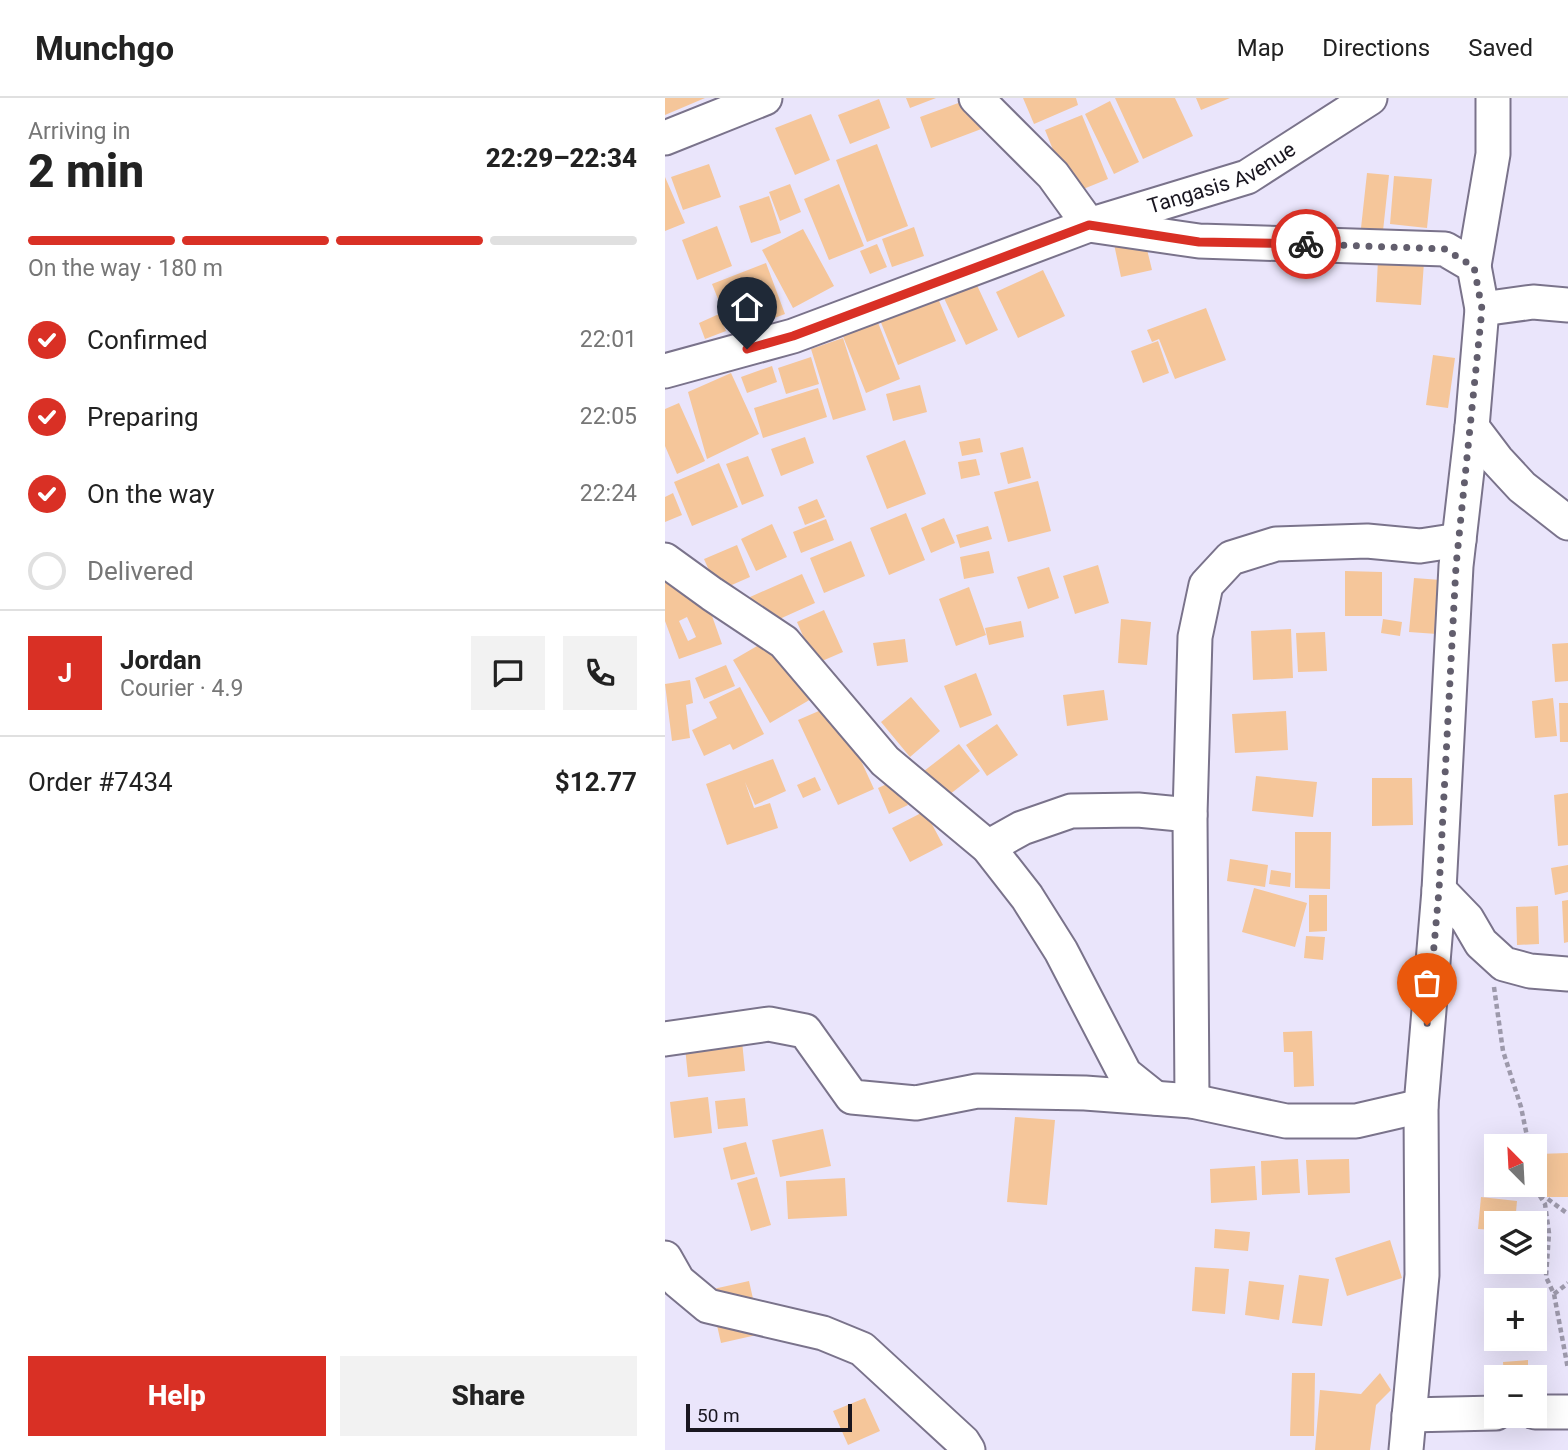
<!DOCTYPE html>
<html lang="en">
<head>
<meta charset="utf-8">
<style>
	:root { --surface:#fff; --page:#f2f2f2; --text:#222; --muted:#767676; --line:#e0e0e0; --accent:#d93025 }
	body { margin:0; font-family:Roboto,sans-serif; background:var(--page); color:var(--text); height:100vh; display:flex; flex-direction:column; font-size:26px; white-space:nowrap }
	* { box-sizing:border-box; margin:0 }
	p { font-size:23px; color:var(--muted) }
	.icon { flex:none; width:38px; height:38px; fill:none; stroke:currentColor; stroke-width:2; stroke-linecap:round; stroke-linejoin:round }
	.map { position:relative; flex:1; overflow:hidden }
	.sheet { display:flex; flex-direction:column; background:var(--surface); width:665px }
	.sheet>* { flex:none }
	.needle { width:46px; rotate:336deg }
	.buttons { position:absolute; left:819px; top:1036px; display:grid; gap:14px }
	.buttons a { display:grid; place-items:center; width:63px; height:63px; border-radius:0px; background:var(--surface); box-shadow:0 7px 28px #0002; font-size:35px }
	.scale { position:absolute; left:21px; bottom:18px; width:166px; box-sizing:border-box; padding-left:7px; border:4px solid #191620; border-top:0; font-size:19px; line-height:24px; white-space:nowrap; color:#191620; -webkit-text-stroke:5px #eae5fb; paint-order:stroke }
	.pin { position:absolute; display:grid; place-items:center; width:60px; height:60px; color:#fff; margin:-72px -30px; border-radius:50% 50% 50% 0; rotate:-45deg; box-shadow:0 0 7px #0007 }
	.pin .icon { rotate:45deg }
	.courier { position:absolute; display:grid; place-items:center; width:70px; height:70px; margin:-35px; border:5px solid #d93025; border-radius:50%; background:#fff; color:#222; box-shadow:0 2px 9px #0007 }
	.head em { font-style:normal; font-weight:800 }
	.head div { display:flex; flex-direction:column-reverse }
	.head { display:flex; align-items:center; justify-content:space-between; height:119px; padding:0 28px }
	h1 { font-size:46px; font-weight:800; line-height:52px }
	.bar { display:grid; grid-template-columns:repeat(4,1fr); gap:10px 7px; align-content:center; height:84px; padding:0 28px }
	.bar i { height:9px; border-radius:5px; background:var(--line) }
	.bar .current { background:var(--accent) }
	.bar p { grid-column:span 4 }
	.line { display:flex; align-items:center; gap:18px; padding:0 28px; border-top:2px solid var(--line) }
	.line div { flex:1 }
	.round { display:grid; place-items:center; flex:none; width:74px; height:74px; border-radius:0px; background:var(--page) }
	ol { padding:0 28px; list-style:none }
	li { display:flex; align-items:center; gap:21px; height:77px }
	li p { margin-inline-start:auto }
	li .icon { padding:7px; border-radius:50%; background:var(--accent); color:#fff; stroke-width:4 }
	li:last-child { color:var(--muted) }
	li i { width:38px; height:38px; border:4px solid var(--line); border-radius:50% }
	.primary-button { display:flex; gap:14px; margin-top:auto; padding:14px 28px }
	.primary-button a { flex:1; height:80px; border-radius:0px; background:var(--accent); color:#fff; font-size:28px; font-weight:800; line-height:80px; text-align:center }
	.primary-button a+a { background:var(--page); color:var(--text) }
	header { display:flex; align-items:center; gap:42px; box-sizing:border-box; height:98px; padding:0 35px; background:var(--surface); border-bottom:2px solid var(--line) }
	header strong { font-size:33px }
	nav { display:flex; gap:38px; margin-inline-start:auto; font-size:24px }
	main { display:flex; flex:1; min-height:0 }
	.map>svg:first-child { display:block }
</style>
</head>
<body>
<header>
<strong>Munchgo</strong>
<nav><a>Map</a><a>Directions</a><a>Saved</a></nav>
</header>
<main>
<section class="sheet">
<div class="head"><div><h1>2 min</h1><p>Arriving in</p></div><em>22:29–22:34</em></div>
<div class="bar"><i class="current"></i><i class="current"></i><i class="current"></i><i></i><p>On the way · 180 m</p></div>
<ol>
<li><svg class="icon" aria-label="check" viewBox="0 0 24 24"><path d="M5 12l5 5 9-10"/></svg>Confirmed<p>22:01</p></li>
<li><svg class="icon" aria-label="check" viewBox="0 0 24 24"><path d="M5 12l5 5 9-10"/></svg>Preparing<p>22:05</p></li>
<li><svg class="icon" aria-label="check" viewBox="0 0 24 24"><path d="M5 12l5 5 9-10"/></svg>On the way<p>22:24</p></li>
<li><i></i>Delivered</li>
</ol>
<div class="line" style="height:126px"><b class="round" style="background:var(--accent);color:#fff">J</b><div><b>Jordan</b><p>Courier · 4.9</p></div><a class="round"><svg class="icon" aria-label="chat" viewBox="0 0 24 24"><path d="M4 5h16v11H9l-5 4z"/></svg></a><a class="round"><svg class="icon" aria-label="phone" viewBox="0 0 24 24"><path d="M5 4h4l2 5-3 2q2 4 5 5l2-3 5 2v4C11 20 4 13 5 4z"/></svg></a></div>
<div class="line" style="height:91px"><div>Order #7434</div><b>$12.77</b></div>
<div class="primary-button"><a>Help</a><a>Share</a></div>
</section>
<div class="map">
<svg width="903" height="1352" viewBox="0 0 903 1352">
	<rect width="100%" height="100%" fill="#eae5fb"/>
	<path fill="#f5c69a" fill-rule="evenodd" d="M0,0H40L0,17Z
		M241,0H271L245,10Z
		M307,0L319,30L266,50L255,19Z
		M358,0H411L413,7L369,26Z
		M450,0H510L528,38L478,61Z
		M531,0H565L536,12Z
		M214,1L225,30L185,46L173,17Z
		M445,3L474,64L449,76L420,16Z
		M146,16L165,62L130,77L110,30Z
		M417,17L443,81L406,96L380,32Z
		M212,46L243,128L202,144L171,62Z
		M44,66L56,99L18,112L6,79Z
		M702,75L724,77L718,133L696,130Z
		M729,78L767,81L762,130L725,126Z
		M0,79L20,125L0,133Z
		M125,86L136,114L115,123L104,94Z
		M174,86L199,148L164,162L139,101Z
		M104,98L116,135L86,145L74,108Z
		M52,128L67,168L32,182L17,142Z
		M249,129L259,158L227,169L217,141Z
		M138,131L169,188L128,210L97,152Z
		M479,139L487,172L456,179L449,146Z
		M212,146L222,169L205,176L195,153Z
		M713,161L759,164L756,207L711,204Z
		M101,165L120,216L67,236L47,186Z
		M378,172L400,218L353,240L331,194Z
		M310,183L333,232L301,247L278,198Z
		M272,198L291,243L233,267L215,222Z
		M541,210L561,262L510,281L494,241L487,244L482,232Z
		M54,216L61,233L40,241L34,225Z
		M212,222L235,281L201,295L177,236Z
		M178,240L201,312L168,322L146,251Z
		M493,243L504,275L478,285L466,253Z
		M768,257L790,260L783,310L761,307Z
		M146,259L154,286L121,296L113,270Z
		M107,268L112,284L82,295L76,279Z
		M66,275L94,336L42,361L23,294Z
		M255,287L262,314L228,323L221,296Z
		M153,290L162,319L98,340L89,310Z
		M14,305L40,363L12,376L0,348V311Z
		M140,339L149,365L116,378L106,351Z
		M315,340L318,354L297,358L294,344Z
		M240,342L261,396L222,411L201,358Z
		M358,349L366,380L343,386L335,355Z
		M83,358L99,398L77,407L61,366Z
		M311,361L315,377L296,381L293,364Z
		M54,365L73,409L27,428L9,384Z
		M373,383L386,433L343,444L329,394Z
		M8,395L17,417L0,424V399Z
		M152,401L160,419L140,427L133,409Z
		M241,415L260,462L224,477L205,430Z
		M279,420L290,445L266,455L256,430Z
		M161,421L169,442L136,455L128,434Z
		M107,426L122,459L91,473L76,441Z
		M323,428L327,441L295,450L291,437Z
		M186,443L200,478L159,495L145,460Z
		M72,447L85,479L53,493L39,461Z
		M324,453L329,475L299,481L295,459Z
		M433,467L444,505L410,516L398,478Z
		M384,469L394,500L363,511L352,479Z
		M30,470L57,546L14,561L0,523V480ZM22,519L31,539L23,543L14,523Z
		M680,473L717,474V518H680Z
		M137,476L150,505L99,528L85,499Z
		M749,480L776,482L772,536L744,534Z
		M304,489L321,537L291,548L274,501Z
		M159,512L178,554L150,566L132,524Z
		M456,521L486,524L482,567L453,565Z
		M718,521L737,524L735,538L716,535Z
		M356,523L359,539L324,547L320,530Z
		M626,531L628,580L588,582L586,533Z
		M116,534L153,597L105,625L68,562Z
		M660,534L662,573L633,574L631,535Z
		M240,541L243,564L212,568L208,545Z
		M903,545V583L890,584L887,546Z
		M61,567L70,588L39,601L30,580Z
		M311,575L327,617L295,630L279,588Z
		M25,582L28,605L21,607L25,640L7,643L0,586Z
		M75,589L99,636L68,652L65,646L39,658L27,632L52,620L44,604Z
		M439,592L443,622L402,628L398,597Z
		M246,599L275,633L245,659L216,624Z
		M888,600L892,638L870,640L867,603Z
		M894,605H903V644H895Z
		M170,606L209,691L173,707L133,622Z
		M621,613L623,652L570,655L567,616Z
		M332,626L353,657L322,678L301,647Z
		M294,646L315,673L280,700L259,673Z
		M108,661L121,693L90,707L80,684L89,710L105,705L113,730L62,747L41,686Z
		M591,678L652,684L648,719L587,713Z
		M150,679L156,692L138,700L132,687Z
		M707,680H747L748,727L707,728Z
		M231,682L243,707L224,716L213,690Z
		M903,695V747L893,748L889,697Z
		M260,713L278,747L245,764L227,730Z
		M630,734H666L665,791L630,790Z
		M565,761L603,767L600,789L562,783Z
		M903,767V794L890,797L886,770Z
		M606,772L626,775L625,789L604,786Z
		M589,790L642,805L630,849L577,834Z
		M644,797H662V833L644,834Z
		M903,802V844L899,845L897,803Z
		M873,808L874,846L852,847L851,809Z
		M641,838L660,839L658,862L639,860Z
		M647,933L649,988L629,989L628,954H619L618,934Z
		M77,943L80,973L23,979L20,949Z
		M43,999L47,1035L9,1040L5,1004Z
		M80,1000L83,1028L53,1031L50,1003Z
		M350,1019L390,1022L382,1107L342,1104Z
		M158,1031L166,1068L115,1079L107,1042Z
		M81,1044L90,1076L66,1082L58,1050Z
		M903,1055V1099H875L873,1056Z
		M633,1061L635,1095L597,1097L596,1063Z
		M684,1061L685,1095L643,1097L641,1062Z
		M590,1068L592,1102L546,1105L545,1071Z
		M92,1079L106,1127L86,1133L72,1085Z
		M180,1080L182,1118L123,1121L121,1083Z
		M816,1099L852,1103L850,1125H831V1132L813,1131Z
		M550,1131L585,1134L583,1153L549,1150Z
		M725,1142L737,1180L682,1198L670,1160Z
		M530,1169L564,1171L560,1216L527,1213Z
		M634,1177L664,1181L657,1228L627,1225Z
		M84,1183L96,1236L56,1245L44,1192Z
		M584,1183L619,1187L614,1222L580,1217Z
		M863,1262V1279H839L838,1264Z
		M627,1275H650L649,1338H625Z
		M715,1275L726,1292L711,1307L705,1352H650L655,1292L696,1296Z
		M200,1300L215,1333L183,1347L168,1313Z"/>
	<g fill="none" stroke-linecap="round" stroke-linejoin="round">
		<defs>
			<g id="minor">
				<path d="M311,0L388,77L424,127L534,143L780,151L809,168L817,211L807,329L791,468L774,792L756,1008L757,1177L741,1352"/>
				<path d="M0,40L100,0"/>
				<path d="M809,168L828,56V0"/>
				<path d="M817,211L868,204L903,207"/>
				<path id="s1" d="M0,273L128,238L424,127L582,79L705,0"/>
				<path d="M807,329L832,362L857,389L903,425"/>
				<path d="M0,462L47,496L119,544L220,663L323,749L362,799L396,853L460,976L490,1000"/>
				<path d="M323,749L357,730L406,713L473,712L525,717"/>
				<path d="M774,792L802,821L816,845L839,866L865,873L903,876"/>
				<path d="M0,941L104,926L140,933L187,999L251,1005L312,993L420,995L527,1003L621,1023H691L756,1008"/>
				<path d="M527,1003L525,717L530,539L541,487L566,460L611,446L702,443L755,448L794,442"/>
				<path d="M0,1160L13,1183L43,1208L158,1235L197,1251L298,1344L303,1352"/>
				<path d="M870,1314H903"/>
				<path d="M744,1317L831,1315"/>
			</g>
		</defs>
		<use href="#minor" stroke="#7a738b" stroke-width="37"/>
		<path stroke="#9d99ab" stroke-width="4.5" stroke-dasharray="5 3.5" stroke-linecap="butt" d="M829,889L838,953L856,1009L864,1048
			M870,1082L871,1092L880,1106L884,1135L881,1179L889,1196L903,1271
			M876,1096L903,1116
			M889,1196L903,1185"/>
		<use href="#minor" stroke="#fff" stroke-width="33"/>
	</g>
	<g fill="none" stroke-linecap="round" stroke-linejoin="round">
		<path stroke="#625e6d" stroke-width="7" stroke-dasharray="0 12.6" d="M641,146L780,151L809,169L817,211L791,468L774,792L762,927"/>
		<path stroke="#d93025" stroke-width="9" d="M82,251L128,238L424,127L534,144L641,146"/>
	</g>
	<g text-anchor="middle" stroke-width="5" stroke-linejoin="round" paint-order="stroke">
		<g font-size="21" fill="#191620" stroke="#eae5fb">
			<text dy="7" stroke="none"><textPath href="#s1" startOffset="590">Tangasis Avenue</textPath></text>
		</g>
	</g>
</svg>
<div class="buttons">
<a><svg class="needle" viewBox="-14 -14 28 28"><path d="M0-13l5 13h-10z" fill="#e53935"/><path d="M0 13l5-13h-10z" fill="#767676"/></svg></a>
<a><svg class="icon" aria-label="layers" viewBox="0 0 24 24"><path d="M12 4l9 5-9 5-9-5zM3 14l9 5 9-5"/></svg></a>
<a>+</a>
<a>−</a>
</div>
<div class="scale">50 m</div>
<div class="pin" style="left:762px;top:927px;background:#ea580c"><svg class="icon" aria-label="bag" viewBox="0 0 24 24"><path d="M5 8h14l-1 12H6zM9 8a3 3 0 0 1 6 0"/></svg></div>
<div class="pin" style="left:82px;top:251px;background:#1f2937"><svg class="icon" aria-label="home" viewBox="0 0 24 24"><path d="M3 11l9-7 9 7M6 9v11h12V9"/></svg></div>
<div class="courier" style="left:641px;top:146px"><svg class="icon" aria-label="bike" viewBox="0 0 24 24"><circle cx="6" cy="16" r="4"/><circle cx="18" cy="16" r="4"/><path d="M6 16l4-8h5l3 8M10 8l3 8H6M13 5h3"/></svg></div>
</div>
</main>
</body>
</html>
